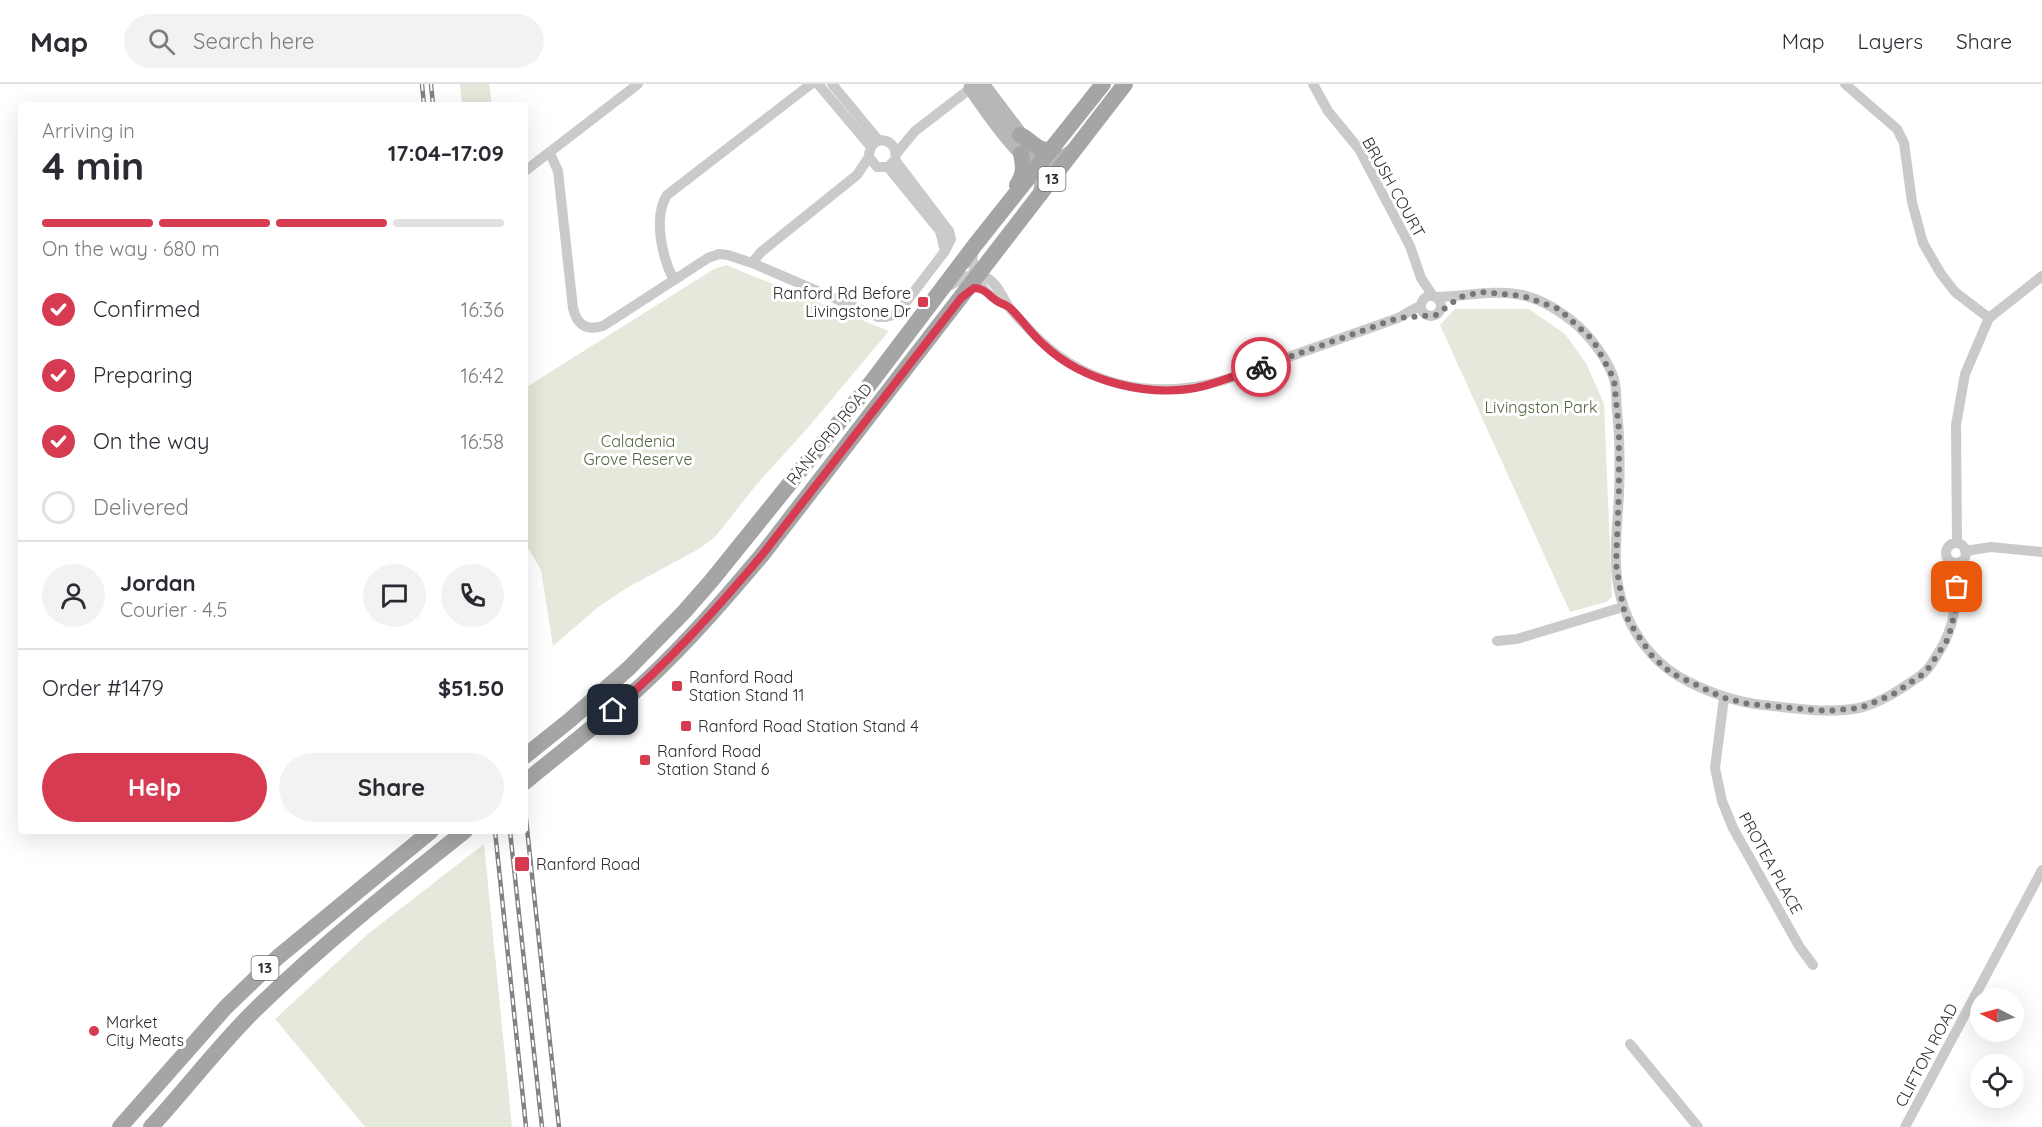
<!DOCTYPE html>
<html lang="en">
<head>
<meta charset="utf-8">
<style>
	:root { --surface:#fff; --page:#f2f2f3; --text:#2b2b33; --muted:#7c7c81; --line:#e1e1e2; --accent:#d73b51 }
	body { margin:0; font-family:Quicksand,sans-serif; background:var(--page); color:var(--text); height:100vh; display:flex; flex-direction:column; font-size:22px; white-space:nowrap }
	* { box-sizing:border-box; margin:0 }
	p { font-size:20px; color:var(--muted) }
	.icon { flex:none; width:33px; height:33px; fill:none; stroke:currentColor; stroke-width:2; stroke-linecap:round; stroke-linejoin:round }
	.map { position:relative; flex:1; overflow:hidden }
	.panel { position:absolute; left:18px; top:18px; width:510px; height:732px; display:flex; flex-direction:column; background:var(--surface); border-radius:6px; box-shadow:0 6px 24px #0002 }
	.panel>* { flex:none }
	.needle { width:39px; rotate:276deg }
	.tools { position:absolute; left:1970px; top:904px; display:grid; gap:12px }
	.tools a { display:grid; place-items:center; width:54px; height:54px; border-radius:50%; background:var(--surface); box-shadow:0 6px 24px #0002; font-size:30px }
	.pin { position:absolute; display:grid; place-items:center; width:51px; height:51px; color:#fff; margin:-26px; border-radius:12px; box-shadow:0 3px 9px #0006 }
	.courier { position:absolute; display:grid; place-items:center; width:60px; height:60px; margin:-30px; border:4px solid #d73b51; border-radius:50%; background:#fff; color:#222; box-shadow:0 2px 8px #0007 }
	.head em { font-style:normal; font-weight:800 }
	.head div { display:flex; flex-direction:column-reverse }
	.head { display:flex; align-items:center; justify-content:space-between; height:102px; padding:0 24px }
	h1 { font-size:39px; font-weight:800; line-height:45px }
	.bar { display:grid; grid-template-columns:repeat(4,1fr); gap:9px 6px; align-content:center; height:72px; padding:0 24px }
	.bar i { height:8px; border-radius:4px; background:var(--line) }
	.bar .on { background:var(--accent) }
	.bar p { grid-column:span 4 }
	.line { display:flex; align-items:center; gap:15px; padding:0 24px; border-top:2px solid var(--line) }
	.line div { flex:1 }
	.round { display:grid; place-items:center; flex:none; width:63px; height:63px; border-radius:32px; background:var(--page) }
	ol { padding:0 24px; list-style:none }
	li { display:flex; align-items:center; gap:18px; height:66px }
	li p { margin-inline-start:auto }
	li .icon { padding:6px; border-radius:50%; background:var(--accent); color:#fff; stroke-width:4 }
	li:last-child { color:var(--muted) }
	li i { width:33px; height:33px; border:3px solid var(--line); border-radius:50% }
	.cta { display:flex; gap:12px; margin-top:auto; padding:12px 24px }
	.cta a { flex:1; height:69px; border-radius:36px; background:var(--accent); color:#fff; font-size:24px; font-weight:800; line-height:69px; text-align:center }
	.cta a+a { background:var(--page); color:var(--text) }
	header { display:flex; align-items:center; gap:36px; box-sizing:border-box; height:84px; padding:0 30px; background:var(--surface); border-bottom:2px solid var(--line) }
	header strong { font-size:28px }
	nav { display:flex; gap:33px; margin-inline-start:auto; font-size:21px }
	.search { width:420px; height:54px; background:var(--page); display:flex; align-items:center; gap:15px; box-sizing:border-box; padding:0 21px; border-radius:33px; color:var(--muted); font-size:22px }
	.map>svg:first-child { display:block }
</style>
</head>
<body>
<header>
<strong>Map</strong>
<div class="search"><svg class="icon" aria-label="search" viewBox="0 0 24 24"><circle cx="10" cy="10" r="6"/><path d="M15 15l6 6"/></svg>Search here</div>
<nav><a>Map</a><a>Layers</a><a>Share</a></nav>
</header>
<div class="map">
<svg width="2042" height="1043" viewBox="0 0 2042 1043">
	<rect width="100%" height="100%" fill="#fff"/>
	<path fill="#e4e9db" d="M460,0H489L492,21H462Z
		M726,181L889,247L805,347L757,400L715,453L697,466L625,505L597,524L553,562L541,486L525,459V304L714,185Z
		M1455,225H1529L1565,250L1586,279L1604,320L1612,513L1606,518L1570,528L1440,241Z
		M484,760L512,1043H365L275,935L368,850Z"/>
	<g fill="none" stroke-linecap="round" stroke-linejoin="round">
		<path stroke="#cacaca" stroke-width="10" d="M818,0L871,63
			M832,0L879,57
			M1313,0L1328,27L1359,65L1410,162L1421,194L1433,212
			M1845,0L1897,45L1904,59L1912,118L1923,159L1941,190L1955,208L1989,234
			M550,69L558,87L573,224C577,241 586,247 603,242L708,174L719,170L728,171L752,179L878,233H886L897,230L945,167L951,155L949,147L895,76C900,53 869,48 869,73L877,83H888L895,76
			M896,70L915,47L975,1
			M888,83L940,147L945,167
			M525,87L638,0
			M974,164C968,192 984,211 1008,222
			M752,179L761,168L857,91L869,73
			M674,196C662,174 653,133 667,111L811,0
			M949,202C961,195 973,186 987,194C998,200 1002,213 1009,223C1014,230 1021,237 1027,243C1079,301 1151,318 1224,296L1398,234L1421,221
			M1421 222a10 10 0 1 1 20 0a10 10 0 1 1-20 0Z
			M1435,213C1465,213 1493,205 1522,211C1544,216 1562,228 1578,242C1592,255 1608,276 1614,295C1617,305 1616,317 1617,327C1620,354 1620,382 1619,410C1618,433 1615,456 1616,479C1617,529 1644,576 1689,598C1713,610 1736,618 1763,621C1794,624 1827,630 1859,624C1881,619 1901,605 1920,592C1928,587 1932,579 1937,571C1957,541 1957,514 1955,479
			M1957,459L1956,341L1965,290L1989,234L2042,192
			M1946 469a10 10 0 1 1 20 0a10 10 0 1 1-20 0Z
			M1965,467L1991,463L2042,468
			M1497,557L1517,555L1623,523
			M1724,614L1715,684L1722,717L1733,744L1799,862L1813,881
			M1630,960L1698,1043
			M1905,1043L2042,786"/>
		<path stroke="#b7b7b7" stroke-width="15" d="M982,0L1038,74L1042,90L1041,110
			M971,4C982,20 1022,79 1038,81C1051,82 1063,74 1073,67"/>
		<path stroke="#a5a5a5" stroke-width="16" d="M1020,51C1032,56 1040,72 1054,63
			M1017,101C1024,90 1024,83 1021,70
			M525,672L570,636L629,584L684,528L712,496L870,300L975,161L1103,0
			M525,698C565,665 606,634 644,599C687,559 724,516 762,471L1125,0
			M120,1043L225,924L278,873L431,747
			M151,1043C187,1004 219,961 257,924C323,860 393,804 465,747"/>
		<defs>
			<path id="rail" d="M422,0L424,21
				M431,0L433,21
				M525,726L559,1043
				M495,747L526,1043
				M510,747L542,1043"/>
		</defs>
		<use href="#rail" stroke="#828282" stroke-width="4.5"/>
		<use href="#rail" stroke="#fff" stroke-width="2" stroke-dasharray="7" stroke-linecap="butt"/>
	</g>
	<g fill="none" stroke-linecap="round" stroke-linejoin="round">
		<path stroke="#767676" stroke-width="6" stroke-dasharray="0 10.8" d="M1261,283L1398,234L1436,231L1460,213L1482,208L1523,212L1559,225L1593,256L1614,295L1619,347V406L1616,480L1623,523L1629,538L1652,572L1671,589L1724,614L1749,620L1826,627L1860,624L1892,611L1926,588L1948,555L1955,528L1957,503"/>
		<path stroke="#d73b51" stroke-width="8" d="M613,626C668,579 715,527 762,471L961,214L974,204C985,204 989,212 997,217C1001,220 1006,220 1010,224C1022,235 1031,250 1044,261C1083,298 1152,315 1204,302C1223,297 1242,289 1261,283"/>
	</g>
	<g fill="#d73b51" stroke="#fff" stroke-width="2">
		<rect x="917" y="212" width="12" height="12" rx="3"/>
		<rect x="671" y="596" width="12" height="12" rx="3"/>
		<rect x="680" y="636" width="12" height="12" rx="3"/>
		<rect x="639" y="670" width="12" height="12" rx="3"/>
		<rect x="514" y="772" width="16" height="16" rx="3"/>
		<circle cx="94" cy="947" r="6"/>
	</g>
	<g text-anchor="middle" stroke-width="6" stroke-linejoin="round" paint-order="stroke">
		<g fill="#fff" stroke="#6c6c6c" stroke-width="1.5">
			<rect x="1038.5" y="83" width="27" height="24" rx="4.5"/>
			<rect x="251.5" y="872" width="27" height="24" rx="4.5"/>
		</g>
		<g font-size="15" font-weight="bold" fill="#2d2d2d">
			<text x="1052" y="100">13</text>
			<text x="265" y="889">13</text>
		</g>
		<g font-size="16" fill="#2d2d2d" stroke="#fff">
			<text transform="translate(1394 103) rotate(61)" y="6">BRUSH COURT</text>
			<text transform="translate(829 350) rotate(-51)" y="6">RANFORD ROAD</text>
			<text transform="translate(1771 779) rotate(61)" y="6">PROTEA PLACE</text>
			<text transform="translate(1926 971) rotate(-62)" y="6">CLIFTON ROAD</text>
		</g>
		<g font-size="16" fill="#2d2d2d" stroke="#fff" text-anchor="start">
			<text x="911" y="215" text-anchor="end">Ranford Rd Before<tspan x="911" dy="18">Livingstone Dr</tspan></text>
			<text x="689" y="599">Ranford Road<tspan x="689" dy="18">Station Stand 11</tspan></text>
			<text x="698" y="648">Ranford Road Station Stand 4</text>
			<text x="657" y="673">Ranford Road<tspan x="657" dy="18">Station Stand 6</tspan></text>
			<text x="536" y="786">Ranford Road</text>
			<text x="106" y="944">Market<tspan x="106" dy="18">City Meats</tspan></text>
		</g>
		<g font-size="16" fill="#53653e" stroke="#fff">
			<text x="1541" y="329">Livingston Park</text>
			<text x="638" y="363">Caladenia<tspan x="638" dy="18">Grove Reserve</tspan></text>
		</g>
	</g>
</svg>
<div class="tools">
<a><svg class="needle" viewBox="-14 -14 28 28"><path d="M0-13l5 13h-10z" fill="#e53935"/><path d="M0 13l5-13h-10z" fill="#7c7c81"/></svg></a>
<a><svg class="icon" aria-label="locate" viewBox="0 0 24 24"><circle cx="12" cy="12" r="6"/><path d="M12 2v4M12 18v4M2 12h4M18 12h4"/></svg></a>
</div>
<div class="pin" style="left:1957px;top:503px;background:#ea580c"><svg class="icon" aria-label="bag" viewBox="0 0 24 24"><path d="M5 8h14l-1 12H6zM9 8a3 3 0 0 1 6 0"/></svg></div>
<div class="pin" style="left:613px;top:626px;background:#1f2937"><svg class="icon" aria-label="home" viewBox="0 0 24 24"><path d="M3 11l9-7 9 7M6 9v11h12V9"/></svg></div>
<div class="courier" style="left:1261px;top:283px"><svg class="icon" aria-label="bike" viewBox="0 0 24 24"><circle cx="6" cy="16" r="4"/><circle cx="18" cy="16" r="4"/><path d="M6 16l4-8h5l3 8M10 8l3 8H6M13 5h3"/></svg></div>
<section class="panel">
<div class="head"><div><h1>4 min</h1><p>Arriving in</p></div><em>17:04–17:09</em></div>
<div class="bar"><i class="on"></i><i class="on"></i><i class="on"></i><i></i><p>On the way · 680 m</p></div>
<ol>
<li><svg class="icon" aria-label="check" viewBox="0 0 24 24"><path d="M5 12l5 5 9-10"/></svg>Confirmed<p>16:36</p></li>
<li><svg class="icon" aria-label="check" viewBox="0 0 24 24"><path d="M5 12l5 5 9-10"/></svg>Preparing<p>16:42</p></li>
<li><svg class="icon" aria-label="check" viewBox="0 0 24 24"><path d="M5 12l5 5 9-10"/></svg>On the way<p>16:58</p></li>
<li><i></i>Delivered</li>
</ol>
<div class="line" style="height:108px"><a class="round"><svg class="icon" aria-label="person" viewBox="0 0 24 24"><circle cx="12" cy="8" r="4"/><path d="M4 21q1-7 8-7t8 7"/></svg></a><div><b>Jordan</b><p>Courier · 4.5</p></div><a class="round"><svg class="icon" aria-label="chat" viewBox="0 0 24 24"><path d="M4 5h16v11H9l-5 4z"/></svg></a><a class="round"><svg class="icon" aria-label="phone" viewBox="0 0 24 24"><path d="M5 4h4l2 5-3 2q2 4 5 5l2-3 5 2v4C11 20 4 13 5 4z"/></svg></a></div>
<div class="line" style="height:78px"><div>Order #1479</div><b>$51.50</b></div>
<div class="cta"><a>Help</a><a>Share</a></div>
</section>
</div>
</body>
</html>
